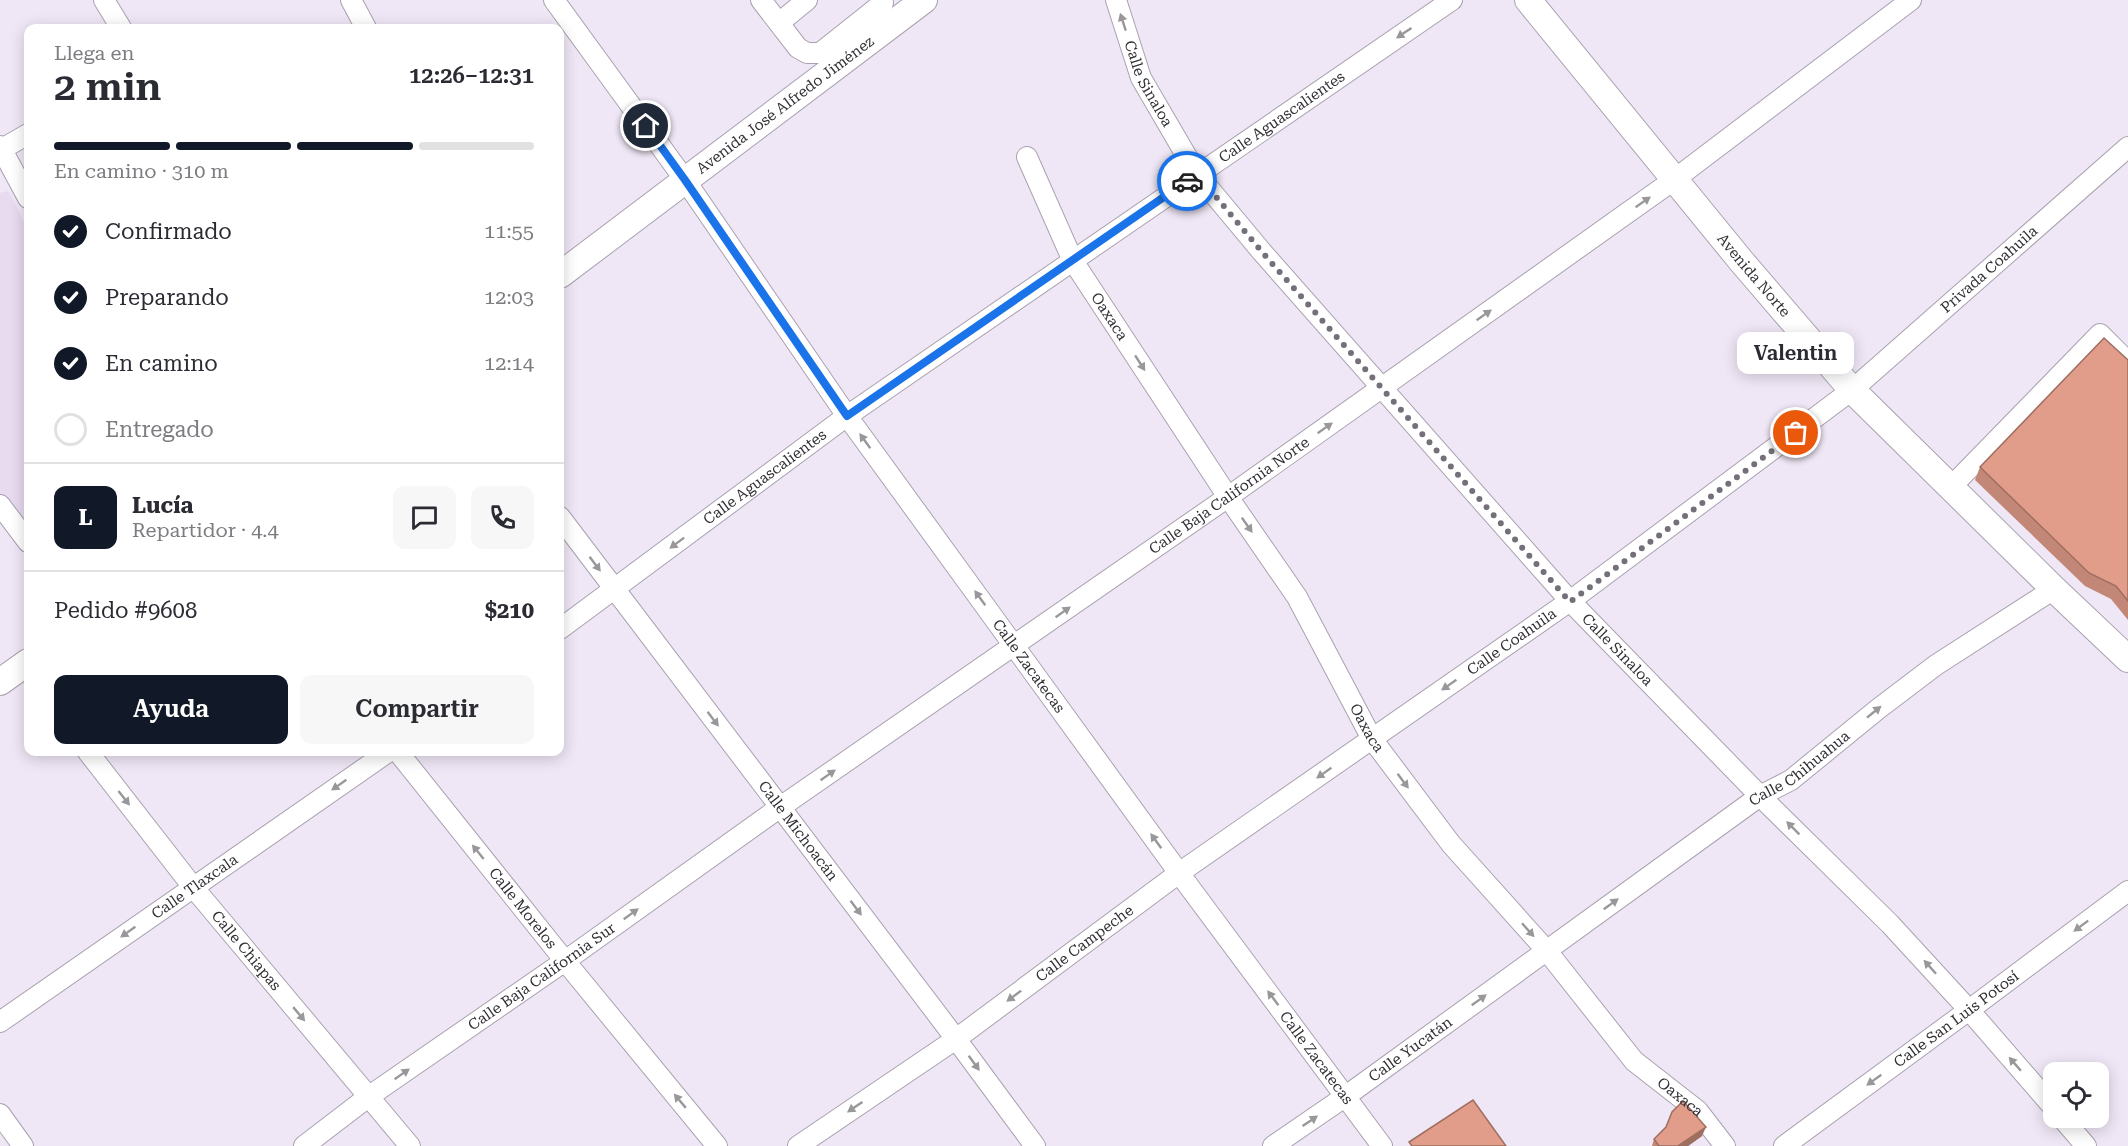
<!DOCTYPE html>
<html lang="es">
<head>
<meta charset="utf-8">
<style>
	:root { --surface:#fff; --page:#f7f7f7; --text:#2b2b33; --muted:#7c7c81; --line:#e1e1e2; --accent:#111827 }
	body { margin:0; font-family:"Roboto Serif",serif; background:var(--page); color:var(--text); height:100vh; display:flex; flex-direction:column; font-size:22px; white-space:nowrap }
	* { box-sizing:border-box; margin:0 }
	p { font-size:20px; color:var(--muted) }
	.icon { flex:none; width:33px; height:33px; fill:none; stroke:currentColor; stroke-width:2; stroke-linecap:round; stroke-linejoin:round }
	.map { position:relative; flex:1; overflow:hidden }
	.panel { position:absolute; left:24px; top:24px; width:540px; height:732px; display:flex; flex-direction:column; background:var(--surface); border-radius:12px; box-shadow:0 3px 15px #0003 }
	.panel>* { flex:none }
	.fabs { position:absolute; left:2043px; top:1062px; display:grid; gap:12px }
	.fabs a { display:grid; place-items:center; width:66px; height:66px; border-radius:12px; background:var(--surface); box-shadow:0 3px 15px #0003; font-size:30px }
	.pin { position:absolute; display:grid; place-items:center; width:51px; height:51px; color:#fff; margin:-26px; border:3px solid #fff; border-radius:50%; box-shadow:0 2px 6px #0007 }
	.courier { position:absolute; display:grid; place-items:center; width:60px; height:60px; margin:-30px; border:4px solid #1a73e8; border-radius:50%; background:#fff; color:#222; box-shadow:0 2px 8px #0007 }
	.bubble { position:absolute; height:42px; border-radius:12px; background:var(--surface); box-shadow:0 3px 15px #0003; font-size:20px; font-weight:600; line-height:42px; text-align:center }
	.summary em { font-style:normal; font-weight:600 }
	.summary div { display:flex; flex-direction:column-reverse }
	.summary { display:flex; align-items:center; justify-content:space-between; height:102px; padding:0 30px }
	h1 { font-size:39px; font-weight:600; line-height:45px }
	.bar { display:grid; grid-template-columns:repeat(4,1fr); gap:9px 6px; align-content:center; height:72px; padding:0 30px }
	.bar i { height:8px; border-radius:4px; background:var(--line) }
	.bar .active { background:var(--accent) }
	.bar p { grid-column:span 4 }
	.line { display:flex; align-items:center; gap:15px; padding:0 30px; border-top:2px solid var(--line) }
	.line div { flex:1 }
	.round { display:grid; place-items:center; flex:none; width:63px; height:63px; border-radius:12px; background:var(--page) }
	ol { padding:0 30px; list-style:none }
	li { display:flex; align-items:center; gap:18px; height:66px }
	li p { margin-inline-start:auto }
	li .icon { padding:6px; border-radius:50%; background:var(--accent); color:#fff; stroke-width:4 }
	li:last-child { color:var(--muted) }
	li i { width:33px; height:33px; border:3px solid var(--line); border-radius:50% }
	.primary-button { display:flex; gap:12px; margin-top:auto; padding:12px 30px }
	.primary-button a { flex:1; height:69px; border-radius:12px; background:var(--accent); color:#fff; font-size:24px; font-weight:600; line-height:69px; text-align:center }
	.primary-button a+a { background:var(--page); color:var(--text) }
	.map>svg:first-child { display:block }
</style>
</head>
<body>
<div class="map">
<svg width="2128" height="1146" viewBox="0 0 2128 1146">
	<rect width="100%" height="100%" fill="#f0e7f6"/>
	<path fill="#e8daef" d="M8,191L28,229V531L0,493V193Z"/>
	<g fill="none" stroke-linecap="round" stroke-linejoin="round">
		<defs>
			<g id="minor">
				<path d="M104,0L121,28"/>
				<path d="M351,0L366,28"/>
				<path id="s1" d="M554,0L685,180L847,416L1179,873L1382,1146"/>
				<path d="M761,0L798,48L807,53H820L883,3"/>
				<path id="s2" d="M1116,0L1141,78L1197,174L1262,252L1570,601L1760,796L1890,924L1969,1010L2054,1108"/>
				<path d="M779,23L807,0"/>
				<path d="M0,146L28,198"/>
				<path d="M2,149L28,134"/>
				<path id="s3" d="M1027,157L1073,261L1228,497L1297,597L1372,739L1451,844L1547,951L1634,1061L1698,1111L1725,1146"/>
				<path d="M1950,488L2100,334L2128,362"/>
				<path d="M0,505L28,542"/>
				<path id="s4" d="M560,517L956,1039L1035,1146"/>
				<path id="s5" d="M560,629L847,416L1452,0"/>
				<path id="s6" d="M88,752L193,887L410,1146"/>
				<path id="s7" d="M398,752L565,961L717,1146"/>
				<path id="s8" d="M0,1022L388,752"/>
				<path d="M0,1114L23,1146"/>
				<path d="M2062,1118L2086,1146"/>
				<path id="s9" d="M304,1146L368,1097L565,961L779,808L1228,497L1675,179L1911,0"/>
				<path id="s10" d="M798,1146L956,1039L1179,873L1570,601L1852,390L2128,147"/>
				<path id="s11" d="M1273,1146L1346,1096L1760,796L1791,780L1878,709L1936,665L2054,589"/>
				<path id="s12" d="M1784,1146L1969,1010L2128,891"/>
			</g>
			<g id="major">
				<path id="s13" d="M1528,0L1742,262L1852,390L2054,589L2128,659"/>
				<path id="s14" d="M560,275L924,0"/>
				<path d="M0,682L28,662"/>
			</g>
		</defs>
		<use href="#minor" stroke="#aaa1af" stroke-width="22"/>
		<use href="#major" stroke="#aaa1af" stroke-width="28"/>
		<use href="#minor" stroke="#fff" stroke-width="20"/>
		<use href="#major" stroke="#fff" stroke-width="26"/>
	</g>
	<path fill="#c28777" d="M2128,360V620L2111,599L2085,586L1975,480L1980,467Z
		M1702,1136L1688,1146H1652L1654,1139Z"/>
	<path fill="#9e6e61" d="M1706,1127L1702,1136L1688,1146H1678Z"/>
	<path fill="#e29d8a" stroke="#9e6e61" stroke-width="1.5" d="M2104,338L2128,360V601L2116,586L2089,573L1980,467Z
		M1473,1100L1506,1146H1412L1409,1142Z
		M1683,1101L1706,1127L1679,1145L1680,1146H1659L1654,1139L1666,1127L1672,1112Z"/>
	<defs><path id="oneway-solid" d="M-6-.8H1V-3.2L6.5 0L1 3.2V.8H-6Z" transform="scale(1.5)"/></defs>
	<g fill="#99979a">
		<use href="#oneway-solid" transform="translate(1123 22) rotate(-108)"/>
		<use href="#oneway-solid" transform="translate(1404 33) rotate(146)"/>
		<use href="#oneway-solid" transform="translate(1643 202) rotate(-35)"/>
		<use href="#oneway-solid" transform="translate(1484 315) rotate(-35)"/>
		<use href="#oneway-solid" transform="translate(1140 363) rotate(57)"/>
		<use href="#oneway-solid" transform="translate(1325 428) rotate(-35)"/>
		<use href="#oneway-solid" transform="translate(865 441) rotate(-126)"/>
		<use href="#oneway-solid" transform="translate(1247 525) rotate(55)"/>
		<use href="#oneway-solid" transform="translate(677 543) rotate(143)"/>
		<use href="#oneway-solid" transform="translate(595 564) rotate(53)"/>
		<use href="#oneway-solid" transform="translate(980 598) rotate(-126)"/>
		<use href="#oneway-solid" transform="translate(1063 612) rotate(-35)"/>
		<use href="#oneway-solid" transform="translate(1449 685) rotate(145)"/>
		<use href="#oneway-solid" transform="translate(1874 712) rotate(-39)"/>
		<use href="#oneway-solid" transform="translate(713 719) rotate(53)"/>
		<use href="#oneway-solid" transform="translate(1324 773) rotate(145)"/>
		<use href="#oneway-solid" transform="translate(828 775) rotate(-35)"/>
		<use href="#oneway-solid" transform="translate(1403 781) rotate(53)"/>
		<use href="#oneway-solid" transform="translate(339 785) rotate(145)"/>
		<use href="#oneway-solid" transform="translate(124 798) rotate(52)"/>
		<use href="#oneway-solid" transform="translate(1793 828) rotate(-135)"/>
		<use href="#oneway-solid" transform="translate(1156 841) rotate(-126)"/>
		<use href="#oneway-solid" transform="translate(478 852) rotate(-129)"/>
		<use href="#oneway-solid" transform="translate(1611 904) rotate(-36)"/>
		<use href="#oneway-solid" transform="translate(856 908) rotate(53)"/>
		<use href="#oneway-solid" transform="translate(631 914) rotate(-36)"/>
		<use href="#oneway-solid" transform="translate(2081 926) rotate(143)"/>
		<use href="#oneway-solid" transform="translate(1528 930) rotate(48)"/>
		<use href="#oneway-solid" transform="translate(128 932) rotate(145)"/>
		<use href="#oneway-solid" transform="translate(1930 967) rotate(-132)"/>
		<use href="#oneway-solid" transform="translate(1014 996) rotate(143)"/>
		<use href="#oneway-solid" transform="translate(1273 998) rotate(-127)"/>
		<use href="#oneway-solid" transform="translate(1479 1000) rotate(-36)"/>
		<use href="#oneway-solid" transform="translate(299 1014) rotate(50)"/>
		<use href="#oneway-solid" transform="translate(974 1063) rotate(54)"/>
		<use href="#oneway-solid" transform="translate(2015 1064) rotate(-131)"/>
		<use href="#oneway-solid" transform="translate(402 1074) rotate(-35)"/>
		<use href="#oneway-solid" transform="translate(1874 1080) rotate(144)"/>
		<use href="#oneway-solid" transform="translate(680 1101) rotate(-130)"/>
		<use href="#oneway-solid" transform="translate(855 1107) rotate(146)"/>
		<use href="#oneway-solid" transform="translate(1310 1121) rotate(-34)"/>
	</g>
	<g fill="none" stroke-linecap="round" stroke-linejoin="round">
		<path stroke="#756f79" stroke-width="6" stroke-dasharray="0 10.8" d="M1187,181L1197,174L1262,252L1570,602L1796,433"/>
		<path stroke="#1a73e8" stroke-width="8" d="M646,126L685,180L847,416L1187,181"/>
	</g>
	<g text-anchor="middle" stroke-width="4.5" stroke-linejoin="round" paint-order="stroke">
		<g font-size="15" fill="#332f35" stroke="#f0e7f6">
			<text dy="5" stroke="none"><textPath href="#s2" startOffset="90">Calle Sinaloa</textPath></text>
			<text dy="5" stroke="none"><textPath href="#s14" startOffset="282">Avenida José Alfredo Jiménez</textPath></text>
			<text dy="5" stroke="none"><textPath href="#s5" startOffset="885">Calle Aguascalientes</textPath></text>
			<text dy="5" stroke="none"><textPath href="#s10" startOffset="1480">Privada Coahuila</textPath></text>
			<text dy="5" stroke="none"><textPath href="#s13" startOffset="356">Avenida Norte</textPath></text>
			<text dy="5" stroke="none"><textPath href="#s3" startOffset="180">Oaxaca</textPath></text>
			<text dy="5" stroke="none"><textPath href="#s5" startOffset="255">Calle Aguascalientes</textPath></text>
			<text dy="5" stroke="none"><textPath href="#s9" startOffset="1131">Calle Baja California Norte</textPath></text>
			<text dy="5" stroke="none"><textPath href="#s10" startOffset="874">Calle Coahuila</textPath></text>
			<text dy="5" stroke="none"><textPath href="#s2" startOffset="828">Calle Sinaloa</textPath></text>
			<text dy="5" stroke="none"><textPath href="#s1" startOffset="818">Calle Zacatecas</textPath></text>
			<text dy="5" stroke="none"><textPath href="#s3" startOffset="666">Oaxaca</textPath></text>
			<text dy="5" stroke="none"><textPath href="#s11" startOffset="648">Calle Chihuahua</textPath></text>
			<text dy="5" stroke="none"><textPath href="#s4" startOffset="394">Calle Michoacán</textPath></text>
			<text dy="5" stroke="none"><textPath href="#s8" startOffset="237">Calle Tlaxcala</textPath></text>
			<text dy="5" stroke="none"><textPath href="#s7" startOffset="200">Calle Morelos</textPath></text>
			<text dy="5" stroke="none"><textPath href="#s10" startOffset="351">Calle Campeche</textPath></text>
			<text dy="5" stroke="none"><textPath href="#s6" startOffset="254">Calle Chiapas</textPath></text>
			<text dy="5" stroke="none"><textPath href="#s9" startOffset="292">Calle Baja California Sur</textPath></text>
			<text dy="5" stroke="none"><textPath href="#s12" startOffset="214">Calle San Luis Potosí</textPath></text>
			<text dy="5" stroke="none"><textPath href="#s11" startOffset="168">Calle Yucatán</textPath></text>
			<text dy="5" stroke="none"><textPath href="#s1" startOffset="1304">Calle Zacatecas</textPath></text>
			<text dy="5" stroke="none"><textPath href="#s3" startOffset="1152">Oaxaca</textPath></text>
		</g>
	</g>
</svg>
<div class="fabs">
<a><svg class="icon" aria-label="locate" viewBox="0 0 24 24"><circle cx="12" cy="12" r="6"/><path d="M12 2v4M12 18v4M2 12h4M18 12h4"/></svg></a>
</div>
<div class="pin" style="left:1796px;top:433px;background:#ea580c"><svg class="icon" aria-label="bag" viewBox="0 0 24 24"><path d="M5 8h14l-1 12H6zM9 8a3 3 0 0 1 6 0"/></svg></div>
<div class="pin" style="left:646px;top:126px;background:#1f2937"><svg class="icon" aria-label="home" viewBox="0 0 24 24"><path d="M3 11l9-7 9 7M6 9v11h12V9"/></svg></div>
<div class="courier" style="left:1187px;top:181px"><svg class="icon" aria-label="car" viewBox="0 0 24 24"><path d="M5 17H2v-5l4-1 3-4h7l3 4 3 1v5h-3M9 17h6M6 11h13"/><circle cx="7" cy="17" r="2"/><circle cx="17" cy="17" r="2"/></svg></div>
<div class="bubble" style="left:1737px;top:332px;width:117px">Valentin</div>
<section class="panel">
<div class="summary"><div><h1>2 min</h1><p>Llega en</p></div><em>12:26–12:31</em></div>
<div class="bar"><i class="active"></i><i class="active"></i><i class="active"></i><i></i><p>En camino · 310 m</p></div>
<ol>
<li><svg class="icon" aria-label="check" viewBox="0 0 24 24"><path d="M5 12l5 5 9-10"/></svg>Confirmado<p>11:55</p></li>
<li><svg class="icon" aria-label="check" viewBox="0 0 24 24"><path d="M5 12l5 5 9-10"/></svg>Preparando<p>12:03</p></li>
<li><svg class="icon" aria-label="check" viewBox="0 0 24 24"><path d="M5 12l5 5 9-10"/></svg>En camino<p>12:14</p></li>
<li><i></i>Entregado</li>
</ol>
<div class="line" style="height:108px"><b class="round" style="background:var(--accent);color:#fff">L</b><div><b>Lucía</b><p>Repartidor · 4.4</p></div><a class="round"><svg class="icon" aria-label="chat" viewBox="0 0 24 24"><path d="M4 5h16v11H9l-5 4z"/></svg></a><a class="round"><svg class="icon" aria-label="phone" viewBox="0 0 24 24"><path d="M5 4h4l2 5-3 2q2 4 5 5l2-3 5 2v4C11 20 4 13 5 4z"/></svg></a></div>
<div class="line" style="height:78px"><div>Pedido #9608</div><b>$210</b></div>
<div class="primary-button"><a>Ayuda</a><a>Compartir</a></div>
</section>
</div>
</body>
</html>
